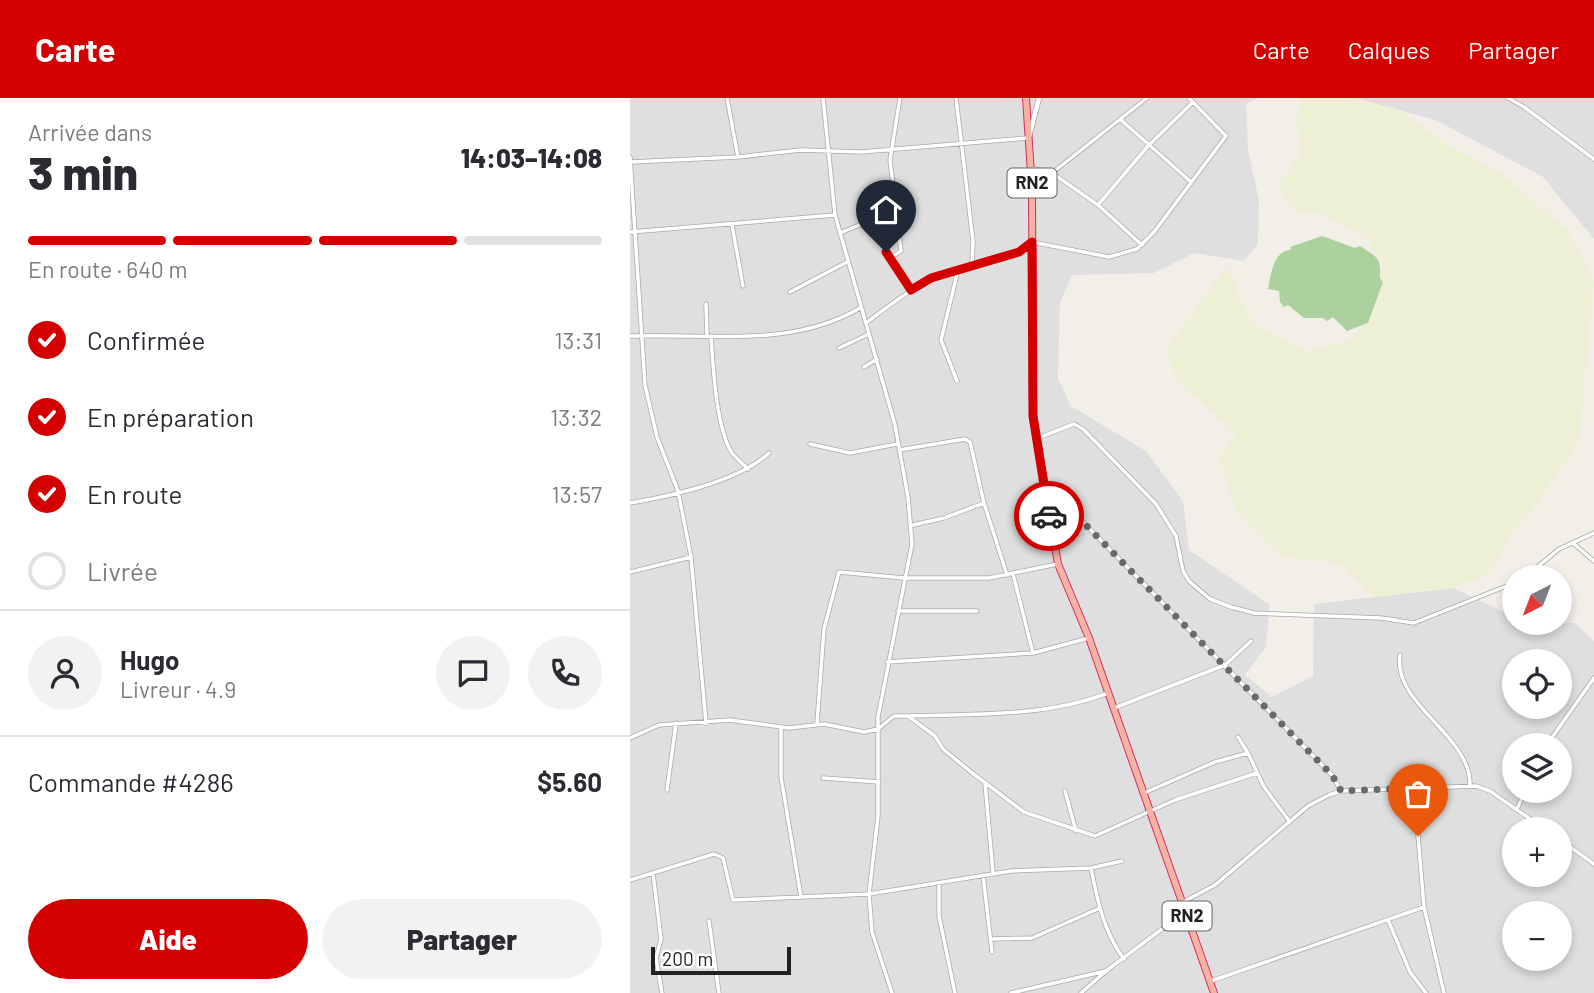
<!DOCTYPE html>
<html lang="fr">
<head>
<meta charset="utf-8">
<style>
	:root { --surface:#fff; --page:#f2f2f3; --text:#2b2b33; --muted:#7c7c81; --line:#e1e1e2; --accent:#d40000 }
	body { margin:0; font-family:Barlow,sans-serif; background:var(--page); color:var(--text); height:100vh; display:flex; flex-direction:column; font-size:26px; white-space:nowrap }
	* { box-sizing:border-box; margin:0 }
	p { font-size:23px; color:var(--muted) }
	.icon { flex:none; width:38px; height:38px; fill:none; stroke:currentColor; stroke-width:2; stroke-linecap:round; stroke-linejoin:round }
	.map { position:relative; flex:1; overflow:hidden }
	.sheet { display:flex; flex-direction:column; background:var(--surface); width:630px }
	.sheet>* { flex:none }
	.needle { width:46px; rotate:222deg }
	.controls { position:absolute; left:872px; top:467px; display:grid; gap:14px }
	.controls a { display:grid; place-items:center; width:70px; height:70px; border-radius:50%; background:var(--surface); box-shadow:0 4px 10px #0003; font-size:35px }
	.scale { position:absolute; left:21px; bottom:18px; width:140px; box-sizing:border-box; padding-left:7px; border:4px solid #222; border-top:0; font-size:19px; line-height:24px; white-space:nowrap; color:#222; -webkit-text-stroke:5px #fff; paint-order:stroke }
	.pin { position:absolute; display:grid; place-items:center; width:60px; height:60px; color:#fff; margin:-72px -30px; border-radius:50% 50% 50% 0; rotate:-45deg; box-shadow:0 0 7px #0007 }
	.pin .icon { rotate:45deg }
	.courier { position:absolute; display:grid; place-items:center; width:70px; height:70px; margin:-35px; border:5px solid #d40000; border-radius:50%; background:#fff; color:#222; box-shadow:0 2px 9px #0007 }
	.headline em { font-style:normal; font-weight:800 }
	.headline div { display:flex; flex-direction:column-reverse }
	.headline { display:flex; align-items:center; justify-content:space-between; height:119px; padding:0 28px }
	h1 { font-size:46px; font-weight:800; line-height:52px }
	.bar { display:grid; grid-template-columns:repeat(4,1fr); gap:10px 7px; align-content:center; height:84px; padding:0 28px }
	.bar i { height:9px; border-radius:5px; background:var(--line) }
	.bar .selected { background:var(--accent) }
	.bar p { grid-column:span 4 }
	.line { display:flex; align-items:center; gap:18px; padding:0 28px; border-top:2px solid var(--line) }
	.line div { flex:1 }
	.round { display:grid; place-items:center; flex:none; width:74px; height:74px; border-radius:37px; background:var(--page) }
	ol { padding:0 28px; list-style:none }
	li { display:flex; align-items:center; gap:21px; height:77px }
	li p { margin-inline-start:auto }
	li .icon { padding:7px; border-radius:50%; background:var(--accent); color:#fff; stroke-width:4 }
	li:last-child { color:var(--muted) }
	li i { width:38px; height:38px; border:4px solid var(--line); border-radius:50% }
	.primary-button { display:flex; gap:14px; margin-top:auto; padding:14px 28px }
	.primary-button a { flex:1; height:80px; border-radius:42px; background:var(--accent); color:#fff; font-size:28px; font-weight:800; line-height:80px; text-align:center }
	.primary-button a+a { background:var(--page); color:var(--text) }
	header { display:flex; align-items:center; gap:42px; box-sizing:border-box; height:98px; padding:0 35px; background:var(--accent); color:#fff }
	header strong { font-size:33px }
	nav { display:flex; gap:38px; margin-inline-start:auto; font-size:24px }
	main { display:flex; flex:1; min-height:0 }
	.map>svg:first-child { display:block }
</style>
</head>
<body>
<header>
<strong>Carte</strong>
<nav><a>Carte</a><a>Calques</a><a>Partager</a></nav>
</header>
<main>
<section class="sheet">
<div class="headline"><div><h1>3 min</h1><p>Arrivée dans</p></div><em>14:03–14:08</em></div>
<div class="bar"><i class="selected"></i><i class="selected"></i><i class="selected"></i><i></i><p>En route · 640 m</p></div>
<ol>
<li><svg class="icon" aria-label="check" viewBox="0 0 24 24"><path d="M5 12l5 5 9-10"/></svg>Confirmée<p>13:31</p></li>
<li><svg class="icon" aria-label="check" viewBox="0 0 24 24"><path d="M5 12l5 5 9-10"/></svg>En préparation<p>13:32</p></li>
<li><svg class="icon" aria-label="check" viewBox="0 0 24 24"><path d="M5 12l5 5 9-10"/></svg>En route<p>13:57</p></li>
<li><i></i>Livrée</li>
</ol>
<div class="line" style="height:126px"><a class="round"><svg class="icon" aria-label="person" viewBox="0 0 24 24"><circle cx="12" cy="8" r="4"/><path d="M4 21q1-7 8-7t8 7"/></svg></a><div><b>Hugo</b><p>Livreur · 4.9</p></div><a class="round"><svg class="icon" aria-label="chat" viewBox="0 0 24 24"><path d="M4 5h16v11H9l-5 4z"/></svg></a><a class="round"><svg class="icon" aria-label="phone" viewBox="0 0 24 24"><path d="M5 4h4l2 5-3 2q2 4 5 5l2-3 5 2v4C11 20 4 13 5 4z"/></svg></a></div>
<div class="line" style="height:91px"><div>Commande #4286</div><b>$5.60</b></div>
<div class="primary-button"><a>Aide</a><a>Partager</a></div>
</section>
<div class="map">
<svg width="964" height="895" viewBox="0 0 964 895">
	<rect width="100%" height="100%" fill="#f2efe9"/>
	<path fill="#e0dfdf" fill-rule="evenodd" d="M0,0H628L616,6L618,52L629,103L628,146L614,163L564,155L524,175L442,177L430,205L428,281L441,308L516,353L553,403L559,452L640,507L636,549L615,577L642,599L683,578L684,506L824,490L884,519V525H945L964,543V895H0ZM884,564H929V609H884ZM884,648H929V693H884ZM884,732H929V777H884ZM884,816H929V861H884Z
		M724,0H964V141L913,79L806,22Z"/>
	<path fill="#eef0d5" d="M671,0H724L769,12L812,43L869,74L937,132L964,184L949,344L900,414L877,442L860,474L824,490L744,499L709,465L651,459L606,414L589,359L606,336L547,281L535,253L596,168L623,226L675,253L716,244L738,225L752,169L735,137L695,117L662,113L647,88L672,55L666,24Z"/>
	<path fill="#add19e" d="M692,138L725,150L730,148C748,160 751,159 750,180L753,184L738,225L717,233L703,219L697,223L693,220H674L658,207L654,209L650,204L649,193L638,191C641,175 644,152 661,152L660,149Z"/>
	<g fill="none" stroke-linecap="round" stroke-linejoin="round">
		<defs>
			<path id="minor" d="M97,0L108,59
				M193,0L205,117L265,327L278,399L282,446L248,619V718L239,796L242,834L262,895
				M326,0L343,143L342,166
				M878,0L894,9L964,61
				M491,22L560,83
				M0,59L15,287L27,339L48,393L61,459L76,625
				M1,64L108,59L171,52L231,54L397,40
				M401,70L422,75L517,0
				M422,75L468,107L512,147
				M468,107L518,48L563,4
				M102,127L113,188
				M0,134L205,117
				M210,135L266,112L260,62L270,0
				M256,154L281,192
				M260,160L271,153L266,113
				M160,194L217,164
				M76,206L77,238
				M236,225C265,203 292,181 328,172
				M0,238C78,235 160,251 230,210
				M81,238C83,268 86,330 102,355C106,360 113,366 118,371
				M209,250L239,236
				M234,269L247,261
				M327,283L311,242L328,172L386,155L402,144L479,159L507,151L524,134L596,38L559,0
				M408,340L444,326L453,331L526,406L546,438L553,473L559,483L580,501L601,509L624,515L751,520L784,525L884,485
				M180,346L220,355L267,346
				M269,352L335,341L340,344L354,405L377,477
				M0,405C41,398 109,383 139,355
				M283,427L314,420L354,405
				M427,443L429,423L446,417L702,677L711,693
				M944,446L964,463
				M0,474L61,459
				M383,476L403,555
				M894,480L929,451L964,435
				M268,513H347
				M770,557C762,606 841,637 840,687
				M257,564L403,555L459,540
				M484,610L595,567L621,543
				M278,618C345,616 416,619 478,595
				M187,625L194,531L209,474L274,480H359L428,466
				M151,630V679L171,799
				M608,639L618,655
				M0,640L29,627L100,622L159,630L194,626L234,634L248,631L264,618H278L305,638L313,651L341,674L394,714L465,738L545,702L627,675
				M916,648L964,580
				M193,680L249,684
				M355,685L363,775
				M784,690L794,809L814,895
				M37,692L46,625
				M435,693L446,733
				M514,695L585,664L618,655L634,689L660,724
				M887,711L895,693
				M929,741L964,766
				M461,770C467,801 474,835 494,861
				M23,775L31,841L26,860L32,895
				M353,777L362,854
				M0,782L84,756L93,760L103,802L239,796L381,773L461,770L492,763
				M309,785V818L325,895
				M553,804L585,787L678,708L699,697L711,693L846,688L860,693L916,732
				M758,822L780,874L796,895
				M79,823L89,895
				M363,841L402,840L470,810
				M581,883L794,809
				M381,895L476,873L532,831L558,819
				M451,895L475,874"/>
			<path id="tertiary" d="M399,39L409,0"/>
			<path id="trunk" d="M396,0L402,91L403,318L428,466L459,540L584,895"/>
		</defs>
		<use href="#minor" stroke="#a9a9a9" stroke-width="5"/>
		<use href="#tertiary" stroke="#a9a9a9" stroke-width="6"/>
		<use href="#trunk" stroke="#dc2a67" stroke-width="8"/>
		<use href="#minor" stroke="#fff" stroke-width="3.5"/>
		<use href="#tertiary" stroke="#fff" stroke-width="4.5"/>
		<use href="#trunk" stroke="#f2b4a3" stroke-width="6"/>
	</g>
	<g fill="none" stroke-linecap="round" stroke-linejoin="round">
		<path stroke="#6b6a68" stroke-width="7" stroke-dasharray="0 12.6" d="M419,418L426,447L429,423L446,417L702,677L711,693L784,690L788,738"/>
		<path stroke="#d40000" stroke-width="9" d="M256,154L281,192L301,180L389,154L402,144L403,318L419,418"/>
	</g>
	<g text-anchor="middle" stroke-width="7" stroke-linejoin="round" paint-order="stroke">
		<g fill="#fff" stroke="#646464" stroke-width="2">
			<rect x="377.5" y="70.5" width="49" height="29" rx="5"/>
			<rect x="532.5" y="803.5" width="49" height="29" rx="5"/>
		</g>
		<g font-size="18" font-weight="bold" fill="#222">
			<text x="402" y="91">RN2</text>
			<text x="557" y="824">RN2</text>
		</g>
	</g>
</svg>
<div class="controls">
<a><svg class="needle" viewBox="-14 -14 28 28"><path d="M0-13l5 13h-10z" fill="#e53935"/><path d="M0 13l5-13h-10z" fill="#7c7c81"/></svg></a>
<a><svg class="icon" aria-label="locate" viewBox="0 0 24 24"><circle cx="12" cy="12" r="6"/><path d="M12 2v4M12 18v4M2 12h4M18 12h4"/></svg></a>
<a><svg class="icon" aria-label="layers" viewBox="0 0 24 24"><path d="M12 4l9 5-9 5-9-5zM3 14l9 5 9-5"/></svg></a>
<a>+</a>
<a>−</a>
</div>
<div class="scale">200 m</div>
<div class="pin" style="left:788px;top:738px;background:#ea580c"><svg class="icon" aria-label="bag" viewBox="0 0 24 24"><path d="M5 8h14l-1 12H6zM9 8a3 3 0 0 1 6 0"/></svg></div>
<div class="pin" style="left:256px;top:154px;background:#1f2937"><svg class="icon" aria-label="home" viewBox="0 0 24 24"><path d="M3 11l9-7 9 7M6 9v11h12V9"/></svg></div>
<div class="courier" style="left:419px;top:418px"><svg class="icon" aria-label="car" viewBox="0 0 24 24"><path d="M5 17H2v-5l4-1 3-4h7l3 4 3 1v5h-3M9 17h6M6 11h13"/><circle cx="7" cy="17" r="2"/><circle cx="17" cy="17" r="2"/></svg></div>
</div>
</main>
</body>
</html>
